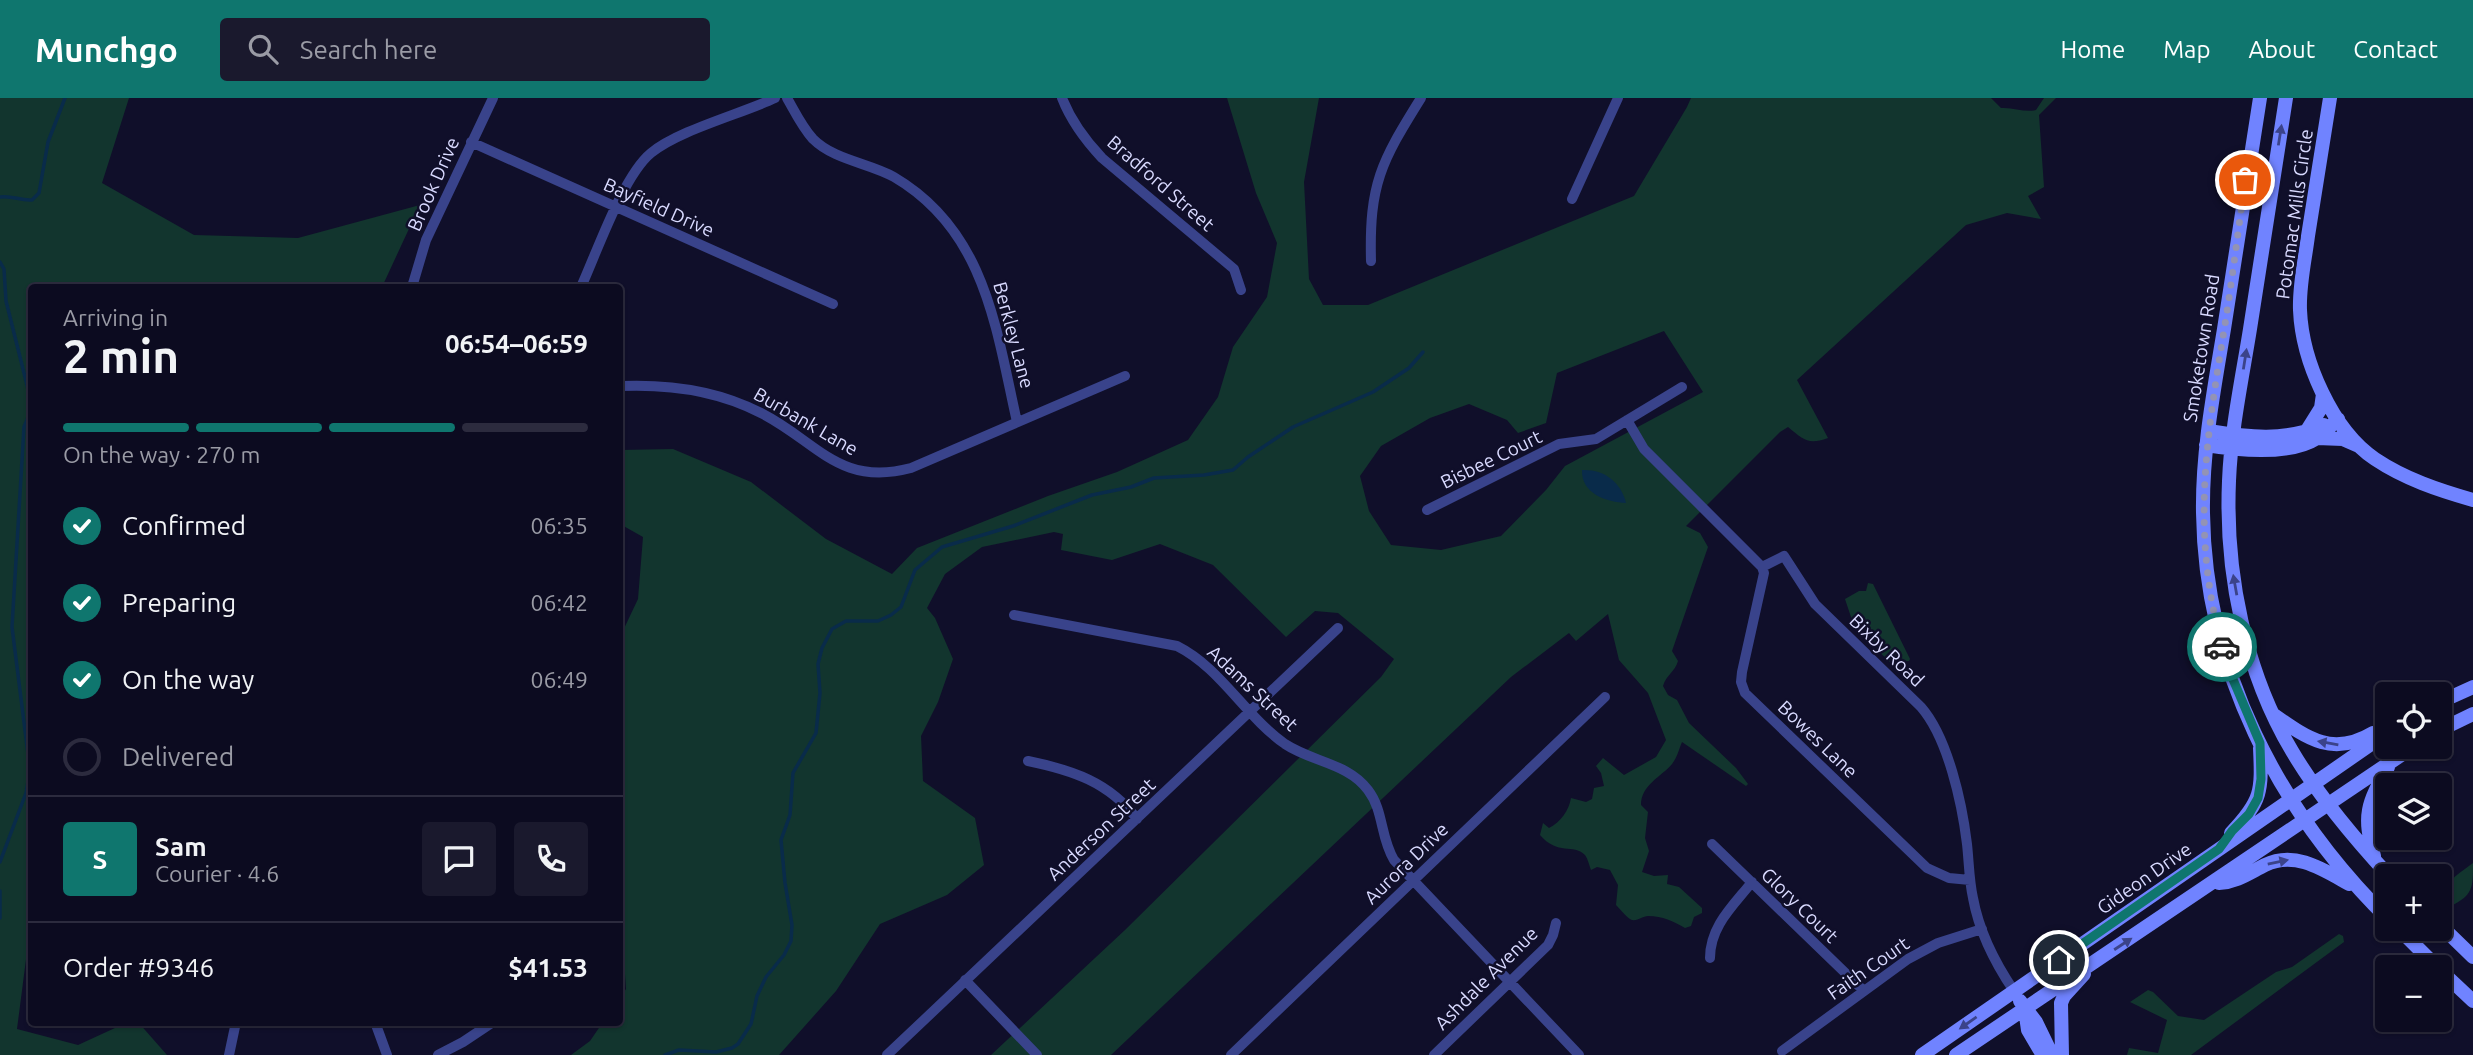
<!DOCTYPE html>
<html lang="en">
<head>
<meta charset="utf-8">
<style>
	:root { --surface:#0c0b20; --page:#1a192d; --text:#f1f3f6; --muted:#9a9ba5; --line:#2c2b3e; --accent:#0f766e }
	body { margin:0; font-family:Ubuntu,sans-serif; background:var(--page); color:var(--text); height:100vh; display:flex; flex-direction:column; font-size:26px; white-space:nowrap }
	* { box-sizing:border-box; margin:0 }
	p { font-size:23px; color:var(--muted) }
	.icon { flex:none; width:38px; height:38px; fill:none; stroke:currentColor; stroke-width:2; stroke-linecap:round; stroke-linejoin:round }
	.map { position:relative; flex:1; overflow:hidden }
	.drawer { position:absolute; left:28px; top:186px; width:595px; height:742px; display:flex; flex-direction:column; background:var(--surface); border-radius:7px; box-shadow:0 2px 5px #0004,0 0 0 2px var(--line) }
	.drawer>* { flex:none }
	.tools { position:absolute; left:2375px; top:584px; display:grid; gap:14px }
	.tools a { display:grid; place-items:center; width:77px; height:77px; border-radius:7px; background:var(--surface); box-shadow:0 2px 5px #0004,0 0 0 2px var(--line); font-size:35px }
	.pin { position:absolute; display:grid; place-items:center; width:60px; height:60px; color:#fff; margin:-30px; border:4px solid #fff; border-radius:50%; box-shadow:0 2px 7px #0007 }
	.courier { position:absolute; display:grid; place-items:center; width:70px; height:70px; margin:-35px; border:5px solid #0f766e; border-radius:50%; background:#fff; color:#222; box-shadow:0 2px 9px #0007 }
	.overview em { font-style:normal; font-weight:700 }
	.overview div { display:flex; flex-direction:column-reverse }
	.overview { display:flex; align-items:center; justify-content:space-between; height:119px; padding:0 35px }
	h1 { font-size:46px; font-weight:700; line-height:52px }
	.bar { display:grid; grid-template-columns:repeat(4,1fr); gap:10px 7px; align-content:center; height:84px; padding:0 35px }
	.bar i { height:9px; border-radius:5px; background:var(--line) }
	.bar .current { background:var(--accent) }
	.bar p { grid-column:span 4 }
	.line { display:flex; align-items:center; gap:18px; padding:0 35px; border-top:2px solid var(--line) }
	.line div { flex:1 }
	.round { display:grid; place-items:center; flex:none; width:74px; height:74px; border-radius:7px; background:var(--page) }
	ol { padding:0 35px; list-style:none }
	li { display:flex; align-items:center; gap:21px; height:77px }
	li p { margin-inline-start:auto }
	li .icon { padding:7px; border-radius:50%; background:var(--accent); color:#fff; stroke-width:4 }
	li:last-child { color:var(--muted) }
	li i { width:38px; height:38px; border:4px solid var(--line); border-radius:50% }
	header { display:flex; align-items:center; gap:42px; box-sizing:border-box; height:98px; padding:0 35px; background:var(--accent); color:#fff }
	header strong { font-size:33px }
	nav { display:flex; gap:38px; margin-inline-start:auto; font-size:24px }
	.search { width:490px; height:63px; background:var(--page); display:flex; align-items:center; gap:18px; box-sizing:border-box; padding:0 24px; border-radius:7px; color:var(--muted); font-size:26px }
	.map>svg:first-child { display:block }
</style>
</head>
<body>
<header>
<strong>Munchgo</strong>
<div class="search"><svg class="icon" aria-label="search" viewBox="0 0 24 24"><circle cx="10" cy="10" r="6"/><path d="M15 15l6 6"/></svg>Search here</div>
<nav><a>Home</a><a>Map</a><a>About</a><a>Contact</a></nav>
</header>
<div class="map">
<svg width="2473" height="957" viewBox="0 0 2473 957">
	<rect width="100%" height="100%" fill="#100f2a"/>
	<path fill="#12352e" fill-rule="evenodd" d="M0,0H129L102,85L194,137L298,140L420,107L382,189H32V815L17,931L78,947L128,924H138L167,957H0Z
		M1227,0H1319L1304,84L1309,181L1323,207H1368L1634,98L1687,9L1691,0H1991L2001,10C2013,9 2025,15 2036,12L2044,0H2056L2039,17L2044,89L2028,98L2041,121L2007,115L1966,127L1797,282L1828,340C1808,347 1804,342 1788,329L1780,334L1686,428L1700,435L1708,449L1672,553L1678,563C1675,574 1666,577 1663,588L1668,597L1677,602L1689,625L1736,670L1748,686L1746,688L1682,644C1679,651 1677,660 1672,666C1661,679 1641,687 1641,707L1648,714L1645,740L1649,753L1642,774L1654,778L1668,777L1667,786L1679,789L1702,810V815L1694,819L1691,828L1685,830C1673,823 1663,818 1648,818C1643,818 1638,823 1632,822C1627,820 1620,811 1616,807L1618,787L1610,772L1597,769L1591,772C1589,767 1588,761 1585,757C1573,745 1558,758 1540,737L1543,725L1549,730C1561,724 1569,712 1571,700L1586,704L1592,701L1594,690L1604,688L1601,675L1596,668L1603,660L1624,677L1656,659L1666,642L1648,595L1619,562L1608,516L1576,543L1569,535L1511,579L1111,957H991L1125,832L1381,579L1394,561L1338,515L1315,513L1286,539L1213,467L1160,446L1112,462L1061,452L1063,436L1054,434L982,449L945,476L927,510L935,520L953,561L938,604L921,638L923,683L975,720L984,767L947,797L880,826L836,893L779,957H571L590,943L603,924H620V900L626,891L623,847L620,843V539L638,501L643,439L620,426V352L673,351L751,384L826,441L892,476L917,450L1048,398L1117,374L1188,342L1218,299L1233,249L1267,199L1277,145L1256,95ZM1664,233L1703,294L1565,368L1546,392L1501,438L1441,452L1391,447L1369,413L1360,378L1381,348L1430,320L1469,306L1507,322L1518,335L1546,325L1557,275Z
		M1868,485L1873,486L1910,561L1909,563L1891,565L1855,531L1845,501L1859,493H1866Z
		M2473,765C2473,790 2473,797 2451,808L2440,804C2439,787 2460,775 2473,765Z
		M2339,836L2343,838L2344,844L2191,957H2127L2129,950L2158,955L2167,922L2130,904L2148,892L2153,894L2178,918L2204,922L2276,874L2292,869Z"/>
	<path fill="#092b4a" d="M1582,372C1604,371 1621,384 1626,405C1607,404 1581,396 1582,372Z"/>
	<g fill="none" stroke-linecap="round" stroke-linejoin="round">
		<path stroke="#092b4a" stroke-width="3.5" d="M0,99C12,97 20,103 32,102L39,95L48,44L65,0
			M0,164L4,171L6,203L31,303L30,315L24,329L12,529L30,672L26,695L0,764
			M0,793V820
			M665,957L679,952L716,954L732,950L738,946L751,926L757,898L766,879L784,857L791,843L792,827L785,785L781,742L790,717L793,675L816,635L820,595L818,566L822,550L832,531L846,523H878L891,517L901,509L915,472L942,449L1013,428L1092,397L1131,389L1154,380L1204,377L1233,372L1248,359L1293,329L1373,294L1409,270L1423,254"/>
		<path stroke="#39438b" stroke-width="10" d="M787,0C795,14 802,29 813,41C834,62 869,65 894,79C986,133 996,231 1017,324
			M1062,0C1071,23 1085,42 1102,60L1234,171L1241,192
			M471,44L833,206
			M1572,101L1618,0
			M1371,163C1369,86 1381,64 1421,0
			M412,189L426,142L493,0
			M581,189C597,154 623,78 651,55C679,32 741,16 775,0
			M620,288C668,286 717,292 761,315C818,344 839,389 911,370L1125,278
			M1627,322L1644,351L1762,469
			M1427,412L1559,346L1596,341L1682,289
			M1762,469L1784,458L1815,506L1921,609C1948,640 1962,705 1967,746C1969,764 1969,782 1973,800C1979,833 1995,865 2014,893
			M1762,469L1764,475L1742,574L1741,584L1745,595L1927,770L1949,780L1970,782
			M1014,517L1177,548C1221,570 1245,618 1285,646C1312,664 1348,665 1368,692C1384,713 1380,739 1394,762L1579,957
			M1028,663C1072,672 1109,684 1137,721
			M1712,746L1864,893
			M1710,860C1710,828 1733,808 1752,784
			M965,882L1037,957
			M375,924L387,957
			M1782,953L1908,861L1938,845L1982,831
			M229,957L236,924
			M438,957L463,944L493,924
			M887,957L1338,530
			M1231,957L1605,599
			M1434,957L1548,847L1553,837L1556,825"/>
		<path stroke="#7083ff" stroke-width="14" d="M2260,0C2248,77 2236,154 2224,231C2214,292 2202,353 2203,415C2205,571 2278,712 2387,820
			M2286,0C2274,77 2262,154 2250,231C2242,281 2231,332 2229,383C2225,475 2245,574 2292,653C2319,699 2354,740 2390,779
			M2330,0C2323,46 2315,92 2308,138C2305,162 2299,187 2300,212C2302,262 2332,332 2375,361C2405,381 2438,392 2473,402
			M2208,333C2247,339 2286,344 2324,327
			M2306,334L2321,310L2323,296
			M2317,340L2343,341L2359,348
			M2206,347C2237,352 2289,358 2317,340C2325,335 2331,327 2338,321
			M2440,604L2473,589
			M2274,617C2308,641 2333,659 2373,635
			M2440,632L2473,616
			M2231,735C2262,703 2262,693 2260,650
			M2374,758C2363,716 2367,707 2388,669
			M2219,785C2237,784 2249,775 2265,767C2295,752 2324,772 2349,786
			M2440,827L2473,859
			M2399,831L2438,870
			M2440,872L2473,903
			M2020,903L2036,924L2052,957
			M2025,911L2028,932L2041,954
			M1922,957L2387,635
			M1956,957L2413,649
			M2062,957L2061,905L2064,898L2084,876"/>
	</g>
	<defs><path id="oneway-solid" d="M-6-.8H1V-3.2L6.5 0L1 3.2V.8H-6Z" transform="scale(1.75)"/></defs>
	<g fill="#3b438a">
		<use href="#oneway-solid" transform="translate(2280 37) rotate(-81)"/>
		<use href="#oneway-solid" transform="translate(2245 261) rotate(-81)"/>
		<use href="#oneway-solid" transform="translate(2235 487) rotate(-100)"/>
		<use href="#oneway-solid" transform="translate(2328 645) rotate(-170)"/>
		<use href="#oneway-solid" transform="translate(2278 764) rotate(-12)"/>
		<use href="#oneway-solid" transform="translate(2123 846) rotate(-33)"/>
		<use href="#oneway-solid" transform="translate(1968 925) rotate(145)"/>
	</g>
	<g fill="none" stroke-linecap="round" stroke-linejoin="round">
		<path stroke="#9393b4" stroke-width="7" stroke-dasharray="0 12.6" d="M2222,549C2190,430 2207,338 2226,220C2233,174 2239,128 2245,82"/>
		<path stroke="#0f766e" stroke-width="9" d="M2059,862L2219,751L2232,733L2249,716L2258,700L2261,681L2260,645L2232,579L2222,549"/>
	</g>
	<g text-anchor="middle" stroke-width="5" stroke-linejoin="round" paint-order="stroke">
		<g font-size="19" fill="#d9daff" stroke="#100f2a">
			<text transform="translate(1161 85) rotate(41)" y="7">Bradford Street</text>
			<text transform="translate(433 86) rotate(-66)" y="7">Brook Drive</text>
			<text transform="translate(659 109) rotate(24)" y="7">Bayfield Drive</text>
			<text transform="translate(2294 116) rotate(-82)" y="7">Potomac Mills Circle</text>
			<text transform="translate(1014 237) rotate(75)" y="7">Berkley Lane</text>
			<text transform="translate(2201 250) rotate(-81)" y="7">Smoketown Road</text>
			<text transform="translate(806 323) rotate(30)" y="7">Burbank Lane</text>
			<text transform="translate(1491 361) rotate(-26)" y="7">Bisbee Court</text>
			<text transform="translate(1887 552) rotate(44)" y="7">Bixby Road</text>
			<text transform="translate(1253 590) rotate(43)" y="7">Adams Street</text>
			<text transform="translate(1818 641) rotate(44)" y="7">Bowes Lane</text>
			<text transform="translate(1101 731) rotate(-43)" y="7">Anderson Street</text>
			<text transform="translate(1406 765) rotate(-44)" y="7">Aurora Drive</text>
			<text transform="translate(2144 780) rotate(-35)" y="7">Gideon Drive</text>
			<text transform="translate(1800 807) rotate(44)" y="7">Glory Court</text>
			<text transform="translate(1868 870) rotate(-35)" y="7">Faith Court</text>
			<text transform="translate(1486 880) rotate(-45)" y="7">Ashdale Avenue</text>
		</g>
	</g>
</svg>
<div class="tools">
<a><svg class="icon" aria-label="locate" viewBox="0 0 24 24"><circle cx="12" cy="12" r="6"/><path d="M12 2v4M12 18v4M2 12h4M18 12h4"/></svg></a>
<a><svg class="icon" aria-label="layers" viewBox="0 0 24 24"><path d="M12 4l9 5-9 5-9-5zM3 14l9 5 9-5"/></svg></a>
<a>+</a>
<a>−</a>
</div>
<div class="pin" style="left:2245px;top:82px;background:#ea580c"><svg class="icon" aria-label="bag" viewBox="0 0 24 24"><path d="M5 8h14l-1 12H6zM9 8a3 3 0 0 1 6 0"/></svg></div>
<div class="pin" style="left:2059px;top:862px;background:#1f2937"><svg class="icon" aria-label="home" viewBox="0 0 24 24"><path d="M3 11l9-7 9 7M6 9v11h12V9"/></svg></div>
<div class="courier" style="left:2222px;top:549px"><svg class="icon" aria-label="car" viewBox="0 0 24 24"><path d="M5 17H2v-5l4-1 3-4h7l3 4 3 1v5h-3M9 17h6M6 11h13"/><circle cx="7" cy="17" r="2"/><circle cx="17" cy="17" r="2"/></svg></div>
<section class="drawer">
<div class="overview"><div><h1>2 min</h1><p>Arriving in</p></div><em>06:54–06:59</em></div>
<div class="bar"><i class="current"></i><i class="current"></i><i class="current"></i><i></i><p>On the way · 270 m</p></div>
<ol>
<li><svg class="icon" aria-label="check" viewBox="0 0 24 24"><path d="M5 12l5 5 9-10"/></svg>Confirmed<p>06:35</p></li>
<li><svg class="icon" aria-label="check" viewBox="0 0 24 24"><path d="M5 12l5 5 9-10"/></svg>Preparing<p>06:42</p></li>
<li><svg class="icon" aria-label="check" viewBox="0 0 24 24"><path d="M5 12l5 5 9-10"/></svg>On the way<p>06:49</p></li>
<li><i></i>Delivered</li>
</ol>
<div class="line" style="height:126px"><b class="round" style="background:var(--accent);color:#fff">S</b><div><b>Sam</b><p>Courier · 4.6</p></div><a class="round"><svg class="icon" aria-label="chat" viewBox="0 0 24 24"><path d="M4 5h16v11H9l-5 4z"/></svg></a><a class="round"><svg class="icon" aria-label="phone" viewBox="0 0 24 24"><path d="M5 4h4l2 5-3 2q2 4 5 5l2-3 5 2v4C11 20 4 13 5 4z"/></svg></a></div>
<div class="line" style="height:91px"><div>Order #9346</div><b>$41.53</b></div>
</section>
</div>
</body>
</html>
